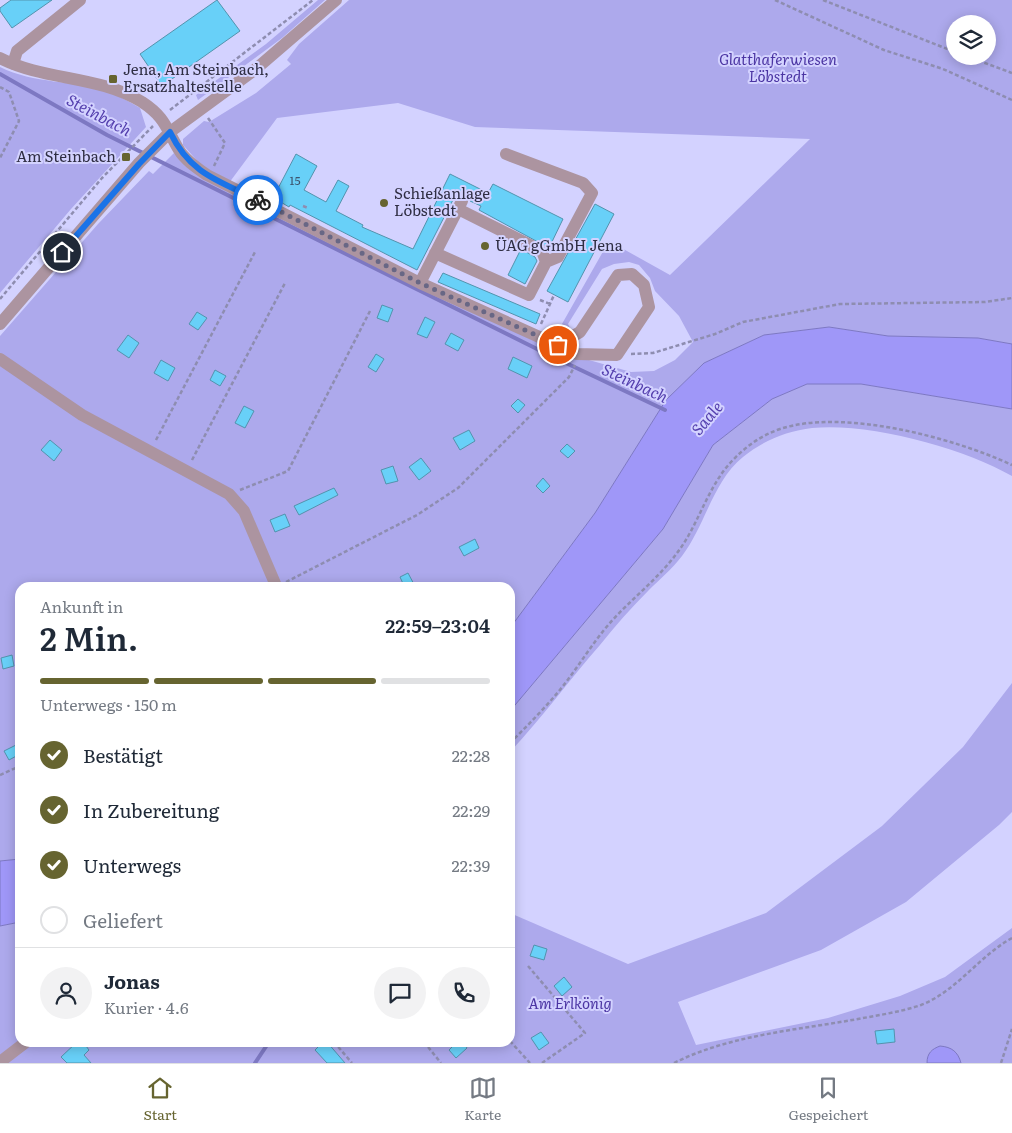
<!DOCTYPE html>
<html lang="de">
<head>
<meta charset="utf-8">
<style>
	:root { --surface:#fff; --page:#f2f2f3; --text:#1f2937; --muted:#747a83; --line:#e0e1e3; --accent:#666430 }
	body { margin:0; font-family:Literata,serif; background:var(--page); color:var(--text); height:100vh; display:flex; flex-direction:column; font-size:19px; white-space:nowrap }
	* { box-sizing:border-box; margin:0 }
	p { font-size:16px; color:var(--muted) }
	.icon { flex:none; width:28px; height:28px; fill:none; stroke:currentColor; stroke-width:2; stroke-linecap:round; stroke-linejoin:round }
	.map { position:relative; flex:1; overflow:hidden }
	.sheet { position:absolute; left:15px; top:582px; width:500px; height:465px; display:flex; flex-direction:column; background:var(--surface); border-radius:15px; box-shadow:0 2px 12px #0003 }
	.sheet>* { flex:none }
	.fabs { position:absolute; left:946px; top:15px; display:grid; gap:10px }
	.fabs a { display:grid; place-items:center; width:50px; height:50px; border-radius:50%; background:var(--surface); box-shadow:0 2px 12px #0003; font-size:25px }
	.pin { position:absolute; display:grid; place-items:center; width:42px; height:42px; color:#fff; margin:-21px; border:2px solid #fff; border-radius:50%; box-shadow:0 1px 5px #0007 }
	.courier { position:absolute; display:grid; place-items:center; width:50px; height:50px; margin:-25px; border:4px solid #1a73e8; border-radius:50%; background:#fff; color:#222; box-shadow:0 1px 6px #0007 }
	.head em { font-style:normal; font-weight:600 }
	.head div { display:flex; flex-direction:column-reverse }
	.head { display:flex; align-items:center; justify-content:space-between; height:85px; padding:0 25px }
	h1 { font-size:32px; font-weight:600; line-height:38px }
	.bar { display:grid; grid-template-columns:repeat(4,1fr); gap:8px 5px; align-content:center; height:60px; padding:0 25px }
	.bar i { height:6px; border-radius:4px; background:var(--line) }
	.bar .selected { background:var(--accent) }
	.bar p { grid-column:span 4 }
	.line { display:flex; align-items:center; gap:12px; padding:0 25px; border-top:1px solid var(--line) }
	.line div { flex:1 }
	.round { display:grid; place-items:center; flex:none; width:52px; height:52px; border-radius:26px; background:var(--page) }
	ol { padding:0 25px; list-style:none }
	li { display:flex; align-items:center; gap:15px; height:55px }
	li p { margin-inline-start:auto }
	li .icon { padding:5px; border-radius:50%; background:var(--accent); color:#fff; stroke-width:4 }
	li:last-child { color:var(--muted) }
	li i { width:28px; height:28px; border:2px solid var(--line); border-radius:50% }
	.dock { display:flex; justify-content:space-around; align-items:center; height:70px; border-top:1px solid var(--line); background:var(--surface); font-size:14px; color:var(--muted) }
	.dock a { display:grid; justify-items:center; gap:2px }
	.dock .selected { color:var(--accent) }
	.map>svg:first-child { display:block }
</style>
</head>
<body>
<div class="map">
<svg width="1012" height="1063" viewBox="0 0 1012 1063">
	<rect width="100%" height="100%" fill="#d3d2ff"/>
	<path fill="#ada9ec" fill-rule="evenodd" d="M318,0H325L282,38L198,100L196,95L266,44Z
		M349,0H1012V344L978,338L888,336L829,327L764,335L704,363L666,400L595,513L510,628V588H20V859L0,861V336L98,224L149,171L153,174L174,153L188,168L207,180L378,267L561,352L631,372L654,371L675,360L693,342L679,316L655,291L650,278L639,265L629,262L614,264L602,269L568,324L571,330C567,337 561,339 554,338L609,241L670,275L810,139L475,127L398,103L277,118L229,183L200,164L183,145V139L204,121L209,122L256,93L291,64L287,60L299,44ZM955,24H988V56H955Z
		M0,67C34,84 73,80 109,92C119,96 130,102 140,108L146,127L71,209L0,293Z
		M807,384H861L1012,409V476C964,448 868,422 812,428C787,431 762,441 743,457C713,481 705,526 682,556C672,569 659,580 648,591C631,608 615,626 600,645C569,680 542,718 510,752V711L663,529L713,445L772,399Z
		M1012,683V812L999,825L906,902L821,950L678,1002L696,1045L828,1018L900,996L945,977L1012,928V1063H0V926L20,922V1042H510V913L628,964L766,913L882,826L963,747Z"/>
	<path fill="#9f97f8" stroke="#7d78c2" d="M829,327L888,336L978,338L1012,344V409L861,384H807L772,399L713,445L663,529L510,711V628L595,513L666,400L704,363L764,335Z
		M20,859V922L0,926V861Z
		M940,1046C952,1047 958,1052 961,1063H927C927,1053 932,1049 940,1046Z"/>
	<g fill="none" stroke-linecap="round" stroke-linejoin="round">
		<path stroke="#7d78c2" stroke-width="4" d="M0,74L107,135L547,354L665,410
			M255,1063L269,1042"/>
	</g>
	<path fill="#68d0f8" stroke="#5393ad" d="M11,0H52L12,28L0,11V8Z
		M217,0L240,31L162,86L140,54Z
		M296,154L317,166L304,190L326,202L338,180L349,186L336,211L363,225L362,227L413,249L450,174L488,193L493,184L563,219L549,248L479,210L481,206L470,201L466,194H456L417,270L290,205L289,207L279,201L280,199L274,196Z
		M595,204L614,214L568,302L547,291Z
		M521,249L535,257L537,261L525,284L508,275Z
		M443,273L540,314L536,324L438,282Z
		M382,305L393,309L388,322L377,318Z
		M197,312L207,318L198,330L189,324Z
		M425,317L435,322L427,338L417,334Z
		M451,333L464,340L458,351L445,344Z
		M128,335L139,343L129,358L117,350Z
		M376,354L384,359L376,372L368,367Z
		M513,357L532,366L527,378L508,369Z
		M161,360L175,368L168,381L154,373Z
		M215,370L226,376L220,386L210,380Z
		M518,399L525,405L518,413L511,406Z
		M244,406L254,411L245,428L235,423Z
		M469,430L475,441L460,450L453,438Z
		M50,440L62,450L54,461L41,450Z
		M567,444L575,451L568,458L560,451Z
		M421,458L431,471L419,480L409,467Z
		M393,466L398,481L386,484L381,470Z
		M543,478L550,486L543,493L536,486Z
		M334,488L338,495L299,515L294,506Z
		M285,514L290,526L275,532L270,520Z
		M475,539L479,548L464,556L459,547Z
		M408,573L416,588H405L400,577Z
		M12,655L14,666L3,669L1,658Z
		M16,745L20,754L9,760L4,751Z
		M534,945L547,949L544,960L530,956Z
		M564,977L572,987L562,996L554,986Z
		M894,1029L895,1042L877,1044L875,1031Z
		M541,1032L549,1043L539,1050L531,1038Z
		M77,1042H83L89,1050L84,1055L91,1063H67L61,1057Z
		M323,1042H327L345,1063H327L315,1050Z
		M457,1042H463L467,1048L456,1058L449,1050Z"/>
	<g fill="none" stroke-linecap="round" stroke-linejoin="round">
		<path stroke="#8e8db0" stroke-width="2.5" stroke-dasharray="4 2.5" stroke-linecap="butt" d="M775,0L884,50L943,69L1012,100
			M823,0L955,52
			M966,56L1012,73
			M0,87L9,92L19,121L0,158
			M170,110L313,0
			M208,118L225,143L214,166
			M303,206L308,208
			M0,299L102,178L153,126
			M540,300L550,304
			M541,324L554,295
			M631,354L653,353L715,334L743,322L840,304L985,302L1012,298
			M156,440L255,252
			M192,460L285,283
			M240,490L288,471L370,311
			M286,582L417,515L458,488L569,377L575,365
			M510,743C527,726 544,709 559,691C577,669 591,645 609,624C630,600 658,579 677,553C698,526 707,488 731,462C745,447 760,436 780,429C843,408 954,438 1012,465
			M0,775L20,766
			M528,966L585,1033L542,1063
			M510,1041L530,1063
			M334,1042L352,1063
			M424,1042L441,1063
			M674,1063C730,1035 797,1030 858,1019C879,1015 901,1012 921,1005C957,991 979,956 1012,938
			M1001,1063L1012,1029"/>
		<path stroke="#ac94a0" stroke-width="12" d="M0,58C45,81 98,75 142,102C165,117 166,128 179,150C185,160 197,168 207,175L420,283L577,354L617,355L649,307L644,285L632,274L618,275L580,332L558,345
			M13,64L17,51L80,0
			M506,154L583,183L592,193L558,257L546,262
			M435,253L529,295L546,262L542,251L458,209
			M420,283L462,201
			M0,324L139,163L170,132L257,68L336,0
			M0,359L82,415L229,494L244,511L277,588
			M0,1062L26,1042"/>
	</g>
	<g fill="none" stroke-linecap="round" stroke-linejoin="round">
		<path stroke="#686785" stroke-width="5" stroke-dasharray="0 9" d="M258,200L420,283L558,345"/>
		<path stroke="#1a73e8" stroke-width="6" d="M62,252L139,164L170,132C190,174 219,181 258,200"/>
	</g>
	<g fill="#666430" stroke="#d3d2ff" stroke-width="2">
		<rect x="108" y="74" width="10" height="10" rx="2.5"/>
		<rect x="121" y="152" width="10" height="10" rx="2.5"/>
		<circle cx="384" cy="203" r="5"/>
		<circle cx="485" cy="246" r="5"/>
	</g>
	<g text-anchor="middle" stroke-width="4" stroke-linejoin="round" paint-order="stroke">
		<g font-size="12" fill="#3d5670">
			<text x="295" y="185">15</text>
		</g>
		<g font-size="15" font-style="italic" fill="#4b35a3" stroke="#d3d2ff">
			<text x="778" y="65">Glatthaferwiesen<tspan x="778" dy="17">Löbstedt</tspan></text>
			<text x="570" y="1009">Am Erlkönig</text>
		</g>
		<g font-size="15" fill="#2f2e43" stroke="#d3d2ff" text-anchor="start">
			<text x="123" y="75">Jena, Am Steinbach,<tspan x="123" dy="17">Ersatzhaltestelle</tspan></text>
			<text x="116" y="162" text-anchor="end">Am Steinbach</text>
			<text x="394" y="199">Schießanlage<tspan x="394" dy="17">Löbstedt</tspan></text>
			<text x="495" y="251">ÜAG gGmbH Jena</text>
		</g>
		<g font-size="16" font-style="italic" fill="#543fae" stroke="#d3d2ff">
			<text transform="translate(99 115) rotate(28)" y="6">Steinbach</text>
			<text transform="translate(635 383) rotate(25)" y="6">Steinbach</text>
			<text transform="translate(707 418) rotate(-50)" y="6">Saale</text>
		</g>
	</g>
</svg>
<div class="fabs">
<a><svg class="icon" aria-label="layers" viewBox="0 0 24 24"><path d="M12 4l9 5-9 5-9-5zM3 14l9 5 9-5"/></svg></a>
</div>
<div class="pin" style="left:558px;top:345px;background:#ea580c"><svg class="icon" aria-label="bag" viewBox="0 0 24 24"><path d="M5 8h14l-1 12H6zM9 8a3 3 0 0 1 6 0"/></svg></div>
<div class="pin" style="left:62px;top:252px;background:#1f2937"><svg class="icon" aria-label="home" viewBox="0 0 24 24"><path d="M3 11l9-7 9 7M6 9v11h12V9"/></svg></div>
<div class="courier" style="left:258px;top:200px"><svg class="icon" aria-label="bike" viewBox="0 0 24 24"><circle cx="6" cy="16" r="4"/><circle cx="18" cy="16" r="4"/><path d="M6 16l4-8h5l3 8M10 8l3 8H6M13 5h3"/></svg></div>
<section class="sheet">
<div class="head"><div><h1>2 Min.</h1><p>Ankunft in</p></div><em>22:59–23:04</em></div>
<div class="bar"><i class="selected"></i><i class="selected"></i><i class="selected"></i><i></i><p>Unterwegs · 150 m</p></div>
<ol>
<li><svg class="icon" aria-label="check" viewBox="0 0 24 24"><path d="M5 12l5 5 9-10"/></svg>Bestätigt<p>22:28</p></li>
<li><svg class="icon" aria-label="check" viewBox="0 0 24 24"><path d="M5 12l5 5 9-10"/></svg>In Zubereitung<p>22:29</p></li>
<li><svg class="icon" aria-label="check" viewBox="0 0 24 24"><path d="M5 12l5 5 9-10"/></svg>Unterwegs<p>22:39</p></li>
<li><i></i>Geliefert</li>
</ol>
<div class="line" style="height:90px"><a class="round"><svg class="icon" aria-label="person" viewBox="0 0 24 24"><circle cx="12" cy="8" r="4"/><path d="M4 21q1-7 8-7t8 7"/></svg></a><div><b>Jonas</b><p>Kurier · 4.6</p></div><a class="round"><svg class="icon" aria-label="chat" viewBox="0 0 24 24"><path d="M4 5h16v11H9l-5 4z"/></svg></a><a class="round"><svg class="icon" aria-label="phone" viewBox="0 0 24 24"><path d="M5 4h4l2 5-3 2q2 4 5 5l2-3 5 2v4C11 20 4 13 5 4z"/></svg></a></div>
</section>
</div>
<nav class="dock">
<a class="selected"><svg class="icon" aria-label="home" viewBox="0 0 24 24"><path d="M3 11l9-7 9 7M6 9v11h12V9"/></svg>Start</a>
<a><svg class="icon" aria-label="map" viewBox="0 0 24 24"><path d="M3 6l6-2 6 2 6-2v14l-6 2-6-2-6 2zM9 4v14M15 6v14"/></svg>Karte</a>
<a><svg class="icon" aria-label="saved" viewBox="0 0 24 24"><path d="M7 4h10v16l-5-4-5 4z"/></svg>Gespeichert</a>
</nav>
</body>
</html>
